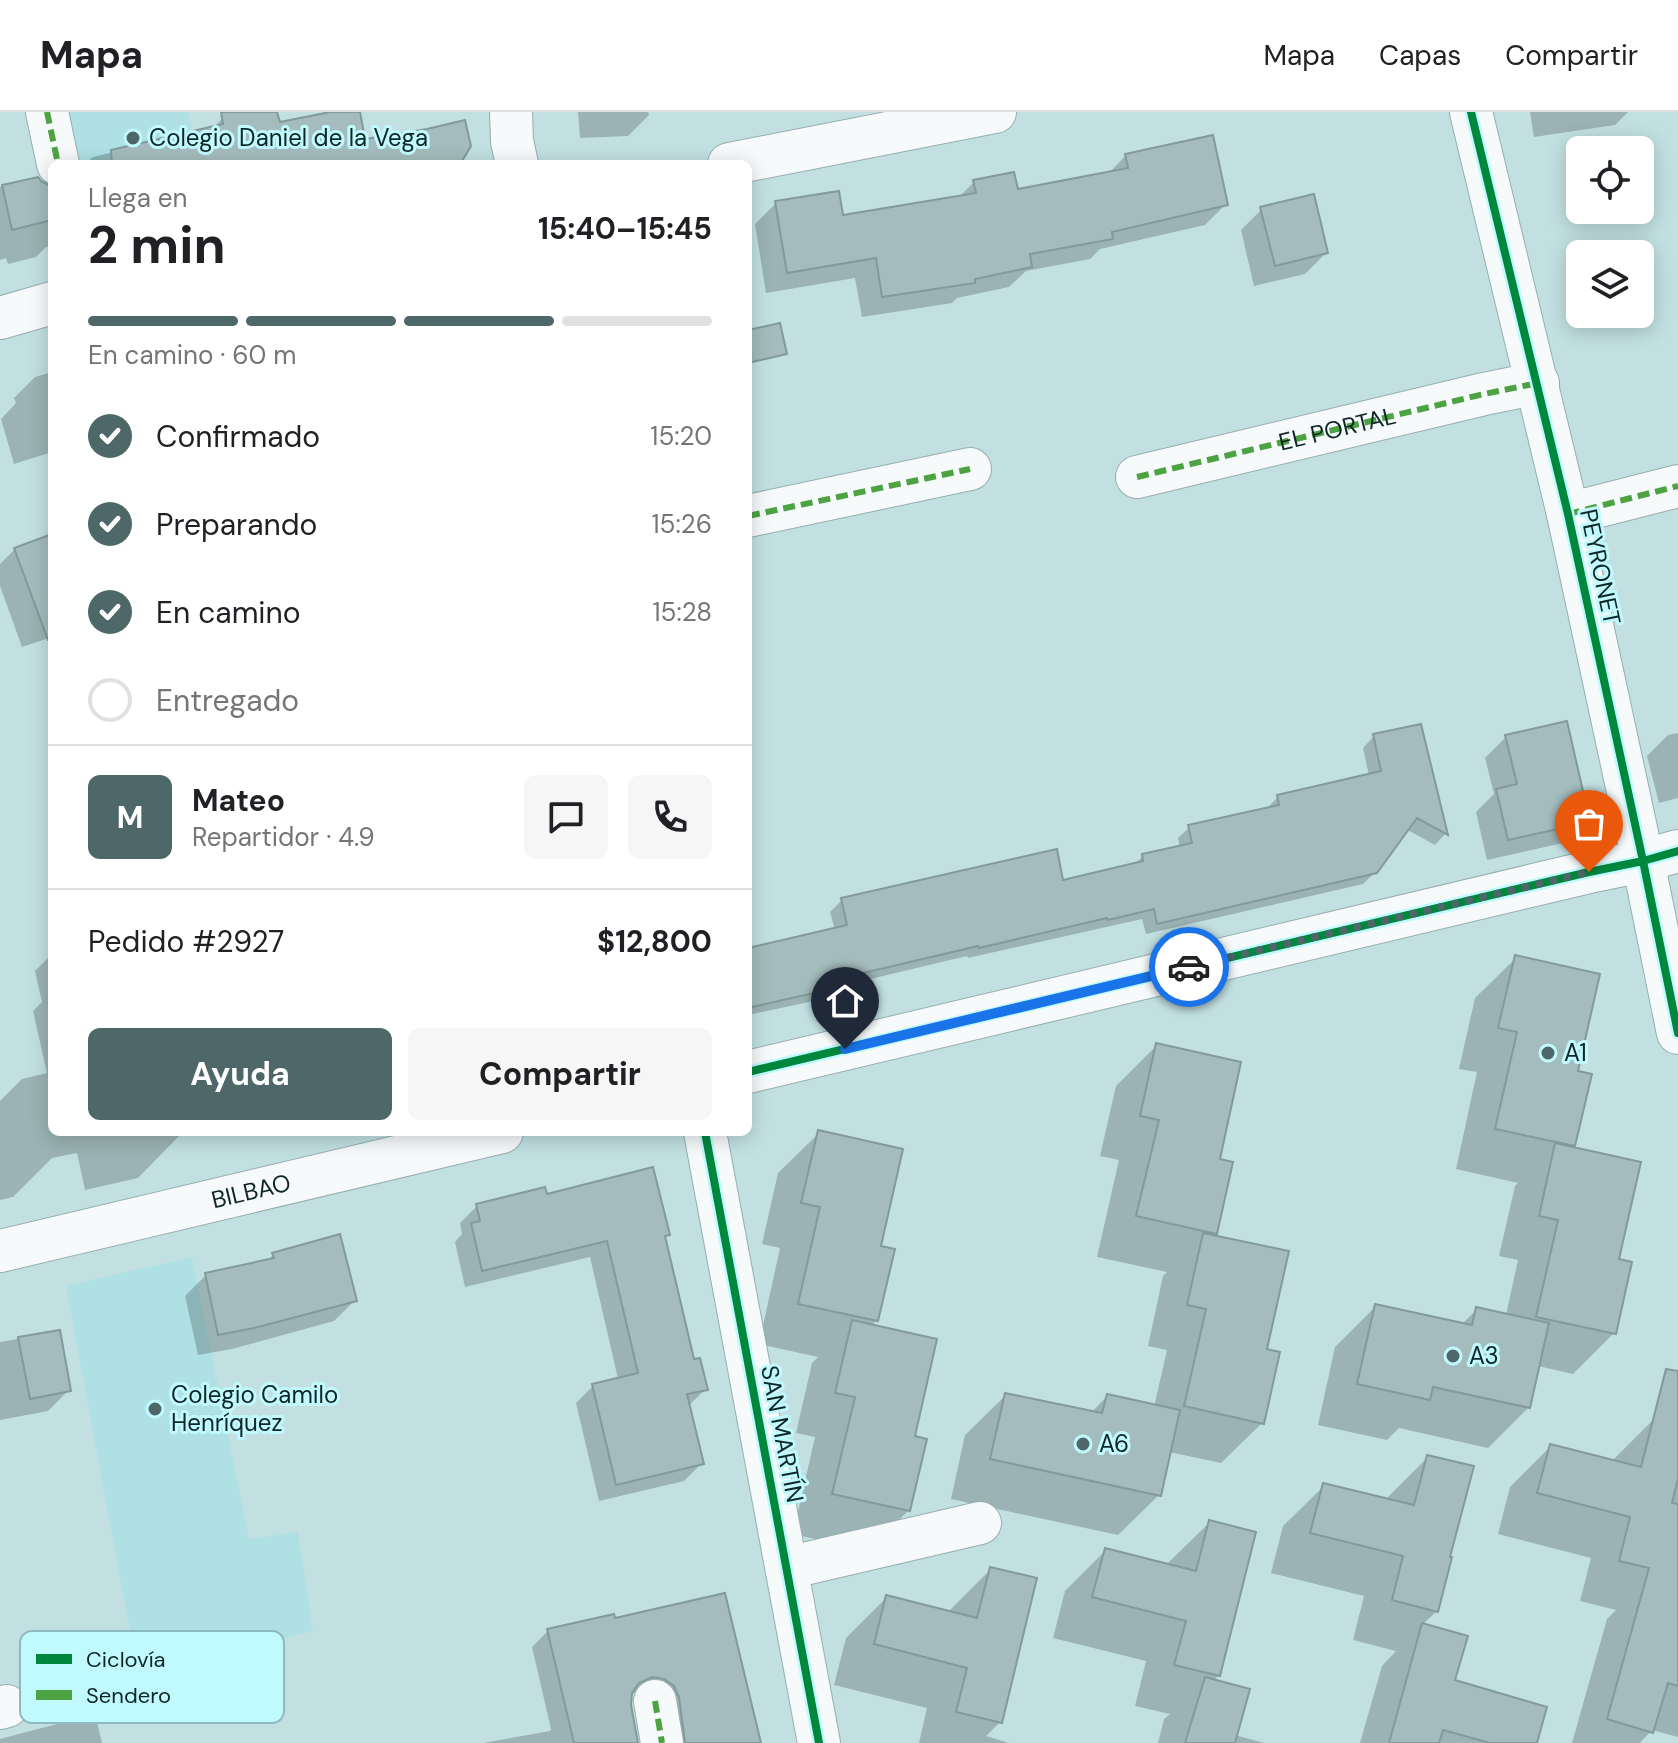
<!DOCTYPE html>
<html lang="es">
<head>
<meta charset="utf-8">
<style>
	:root { --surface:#fff; --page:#f6f6f6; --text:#202124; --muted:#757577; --line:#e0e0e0; --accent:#4e6768 }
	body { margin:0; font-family:"DM Sans",sans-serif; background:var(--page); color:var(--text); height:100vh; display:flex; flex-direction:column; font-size:30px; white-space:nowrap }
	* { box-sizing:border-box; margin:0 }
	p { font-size:26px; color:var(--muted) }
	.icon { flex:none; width:44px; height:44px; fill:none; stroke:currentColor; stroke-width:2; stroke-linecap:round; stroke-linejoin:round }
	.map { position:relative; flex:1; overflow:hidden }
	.sheet { position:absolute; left:48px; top:48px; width:704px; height:976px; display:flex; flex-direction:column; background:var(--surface); border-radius:12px; box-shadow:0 4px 20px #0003 }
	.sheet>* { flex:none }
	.controls { position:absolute; left:1566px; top:24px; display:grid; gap:16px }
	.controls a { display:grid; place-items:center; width:88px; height:88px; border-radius:12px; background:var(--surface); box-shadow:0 4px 20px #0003; font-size:40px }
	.pin { position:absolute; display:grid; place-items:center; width:68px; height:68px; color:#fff; margin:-82px -34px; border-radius:50% 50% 50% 0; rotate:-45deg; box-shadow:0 0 8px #0007 }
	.pin .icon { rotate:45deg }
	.courier { position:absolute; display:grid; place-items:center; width:80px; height:80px; margin:-40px; border:6px solid #1a73e8; border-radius:50%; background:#fff; color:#222; box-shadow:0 2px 10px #0007 }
	.headline em { font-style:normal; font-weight:700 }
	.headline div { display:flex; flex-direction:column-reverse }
	.headline { display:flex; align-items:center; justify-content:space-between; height:136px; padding:0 40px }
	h1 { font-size:52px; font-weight:700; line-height:60px }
	.bar { display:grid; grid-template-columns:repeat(4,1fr); gap:12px 8px; align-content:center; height:96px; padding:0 40px }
	.bar i { height:10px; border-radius:6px; background:var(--line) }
	.bar .active { background:var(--accent) }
	.bar p { grid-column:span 4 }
	.line { display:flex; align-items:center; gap:20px; padding:0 40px; border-top:2px solid var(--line) }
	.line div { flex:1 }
	.round { display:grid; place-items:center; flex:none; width:84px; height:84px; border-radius:12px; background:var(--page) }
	ol { padding:0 40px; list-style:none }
	li { display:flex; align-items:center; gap:24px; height:88px }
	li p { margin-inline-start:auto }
	li .icon { padding:8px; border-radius:50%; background:var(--accent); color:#fff; stroke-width:4 }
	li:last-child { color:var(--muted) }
	li i { width:44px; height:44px; border:4px solid var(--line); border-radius:50% }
	.primary-button { display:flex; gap:16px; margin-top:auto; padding:16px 40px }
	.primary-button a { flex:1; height:92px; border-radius:12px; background:var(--accent); color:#fff; font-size:32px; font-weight:700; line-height:92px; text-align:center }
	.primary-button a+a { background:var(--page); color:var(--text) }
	header { display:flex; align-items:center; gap:48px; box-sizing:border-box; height:112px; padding:0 40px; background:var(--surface); border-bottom:2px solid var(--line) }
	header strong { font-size:38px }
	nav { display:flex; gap:44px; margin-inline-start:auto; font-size:28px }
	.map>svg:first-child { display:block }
</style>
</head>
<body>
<header>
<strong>Mapa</strong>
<nav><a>Mapa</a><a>Capas</a><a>Compartir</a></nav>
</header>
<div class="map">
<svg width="1678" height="1631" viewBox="0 0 1678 1631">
	<rect width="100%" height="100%" fill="#c2e0e2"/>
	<path fill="#afe1e4" d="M67,0H188L199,52H78Z
		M192,1145L249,1427L298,1420L313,1519L138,1563L66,1174Z"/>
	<path fill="#0003" d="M247,0H275L278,12L340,0H358L363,29L461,48L456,52H85L93,45L212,17L223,6Z
		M578,0H648L649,3L628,24L580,26Z
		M1530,0H1628L1615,13L1534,25Z
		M1126,43L1226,92L1205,113L1100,137L1090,147L1026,159L1009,175L957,186L952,191L862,205L855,166L766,181L755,112L776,91L841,105L958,86L974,70L1016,79L1108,62Z
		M38,67L52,77V134L46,135L36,145L8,152L6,146L0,148V75Z
		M1262,97L1326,141L1305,162L1254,174L1241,118Z
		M52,260V340L14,352L1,307L16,291L14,286L35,265Z
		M52,424V525L22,535L0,474V452L15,437Z
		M1419,614L1445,722L1435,733L1406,717L1375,760L1363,772L1146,822L1142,807L968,846L967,844L824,878L814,889L748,903V838L835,818L830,800L842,788L1062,770L1134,753L1143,744L1180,736L1178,726L1190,715L1267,696L1278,685L1369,664L1363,636L1374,624Z
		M1678,621V686L1659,691L1647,644L1668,623Z
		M1506,625L1588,709L1567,730L1487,748L1476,700L1494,682L1485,646Z
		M52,842V1020H183L138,1066L85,1078L77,1041L52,1046L13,1085L0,1088V989L22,967L47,961L33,899L42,890L35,859Z
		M1516,846L1576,961L1574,1033L1570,1036L1616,1148L1614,1221L1573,1262L1538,1254L1529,1295L1488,1336L1399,1316L1387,1328L1318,1313L1335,1235L1376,1194L1461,1213L1477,1197L1506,1203L1518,1148L1499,1144L1515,1074L1518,1071L1456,1057L1477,960L1459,957L1475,886Z
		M1157,933L1217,1049L1215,1121L1212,1125L1265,1238L1262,1311L1221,1351L1169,1340L1159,1383L1118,1423L951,1387L965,1323L1006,1283L1091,1301L1107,1284L1154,1295L1167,1238L1148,1234L1163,1164L1167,1160L1097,1145L1119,1048L1100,1044L1116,974Z
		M819,1021L879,1136L877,1208L871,1214L913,1326L909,1398L868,1439L793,1422L815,1325L796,1321L812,1251L818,1245L759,1232L780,1136L762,1132L778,1061Z
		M545,1084L668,1123L663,1127L692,1250L706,1277L688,1294L701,1352L684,1369L599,1389L576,1291L593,1274L618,1267L590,1145L465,1175L455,1130L462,1122L460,1111L477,1094Z
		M273,1143L355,1188L334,1209L232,1237L198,1243L185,1184L206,1163L266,1150Z
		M58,1220L69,1278L48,1299L0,1308V1230Z
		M1655,1306L1678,1312V1625L1652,1618L1640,1631H1572L1607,1507L1616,1498L1580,1489L1591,1446L1498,1422L1510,1375L1551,1334L1613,1350L1614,1347Z
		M1428,1345L1437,1499L1422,1513L1453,1569L1535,1631H1360L1382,1554L1396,1539L1353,1528L1364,1484L1271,1461L1283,1414L1324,1374L1386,1389L1387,1386Z
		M1210,1410L1219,1563L1213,1569L1235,1623L1264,1631H1158L1164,1607L1170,1602L1135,1594L1146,1549L1053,1526L1065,1479L1106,1438L1168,1454L1169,1450Z
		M991,1457L1000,1610L986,1624L1009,1631H919L927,1596L834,1573L846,1526L887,1485L950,1501V1498Z
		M612,1504L758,1631H668L646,1582L634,1581L630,1582L629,1593L636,1631H483L550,1619L551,1617L532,1535L548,1519Z
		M95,1602L102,1631H0V1627Z"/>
	<path fill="#a4bcbd" stroke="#829a9b" stroke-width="2" d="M221,0H277L280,10L330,0H360L365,27L427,17L465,8L471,34L462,49L449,52H112L111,38L223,12Z
		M1213,23L1228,93L1112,120L1113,127L1030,142L1032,155L975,167V171L882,185L876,146L787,161L775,89L839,79L843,103L976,81L973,68L1014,60L1018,77L1128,56L1125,42Z
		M38,65L41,69L52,75V108L12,118L2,73Z
		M1314,82L1328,141L1275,154L1260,95Z
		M780,211L787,242L748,251V218Z
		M52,422V528H48L14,436Z
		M1567,609L1590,710L1508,728L1496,677L1517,672L1505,623Z
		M1421,612L1448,723L1417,706L1377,761L1157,812L1154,797L1108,808L1107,806L979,836L978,834L825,870L827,878L748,896V836L847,813L841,786L1057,737L1063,768L1143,749L1142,742L1192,731L1188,713L1279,693L1277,683L1381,659L1373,622Z
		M1515,843L1600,862L1578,959L1592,962L1575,1034L1495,1017L1517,920L1498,916Z
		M1156,931L1241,950L1220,1047L1233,1050L1217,1122L1136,1104L1159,1008L1140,1004Z
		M818,1018L903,1037L881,1134L895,1137L878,1209L798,1192L820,1095L801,1091Z
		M1555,1031L1641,1050L1619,1147L1632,1150L1616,1222L1536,1205L1558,1108L1539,1104Z
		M653,1055L670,1123L665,1124L694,1247L700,1246L708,1278L687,1282L704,1352L616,1373L592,1272L638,1261L607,1129L482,1159L471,1111L480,1109L476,1092L545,1075L547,1082Z
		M1203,1121L1289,1139L1267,1237L1280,1240L1264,1312L1184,1294L1206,1197L1187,1193Z
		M340,1122L357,1189L254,1216L218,1223L205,1161L274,1146L272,1141Z
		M1375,1192L1472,1213L1476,1195L1549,1211L1530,1296L1433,1275L1430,1288L1357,1272Z
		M852,1208L937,1227L915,1324L927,1327L910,1399L832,1382L855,1285L835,1281Z
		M60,1218L71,1279L30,1287L18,1225Z
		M1666,1257L1678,1259V1367L1672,1391L1678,1392V1574L1668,1571L1653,1621L1607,1607L1649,1456L1619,1449L1630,1405L1537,1381L1550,1332L1641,1355Z
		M1005,1281L1102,1301L1107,1282L1180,1298L1161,1384L990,1347Z
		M1427,1343L1474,1354L1450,1445H1452L1438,1500L1392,1488L1403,1444L1310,1421L1323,1371L1414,1393Z
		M1209,1408L1256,1420L1220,1564L1174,1553L1186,1509L1092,1485L1105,1436L1196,1459Z
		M990,1455L1037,1466L1002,1611L956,1600L967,1556L874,1532L886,1483L977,1506Z
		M725,1481L761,1631H685L679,1585L674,1574L664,1567L652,1565L639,1571L632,1581L631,1593L638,1631H574L547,1517L614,1502L615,1506Z
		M1422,1511L1468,1524L1455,1568L1547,1595L1537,1631H1490L1443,1618L1439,1631H1389Z
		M1205,1565L1250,1577L1235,1631H1185Z"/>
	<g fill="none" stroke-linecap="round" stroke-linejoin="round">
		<defs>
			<g id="minor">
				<path d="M47,0L58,52"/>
				<path d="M511,0L512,29L517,52"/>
				<path d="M1471,0L1568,402L1643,749L1678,921"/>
				<path d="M729,52L995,0"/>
				<path d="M0,206L52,191"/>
				<path id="s1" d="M1137,365L1484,282L1538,271"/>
				<path d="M1568,402L1678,374"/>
				<path d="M748,404L970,357"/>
				<path d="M748,960L1589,760L1643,749L1678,739"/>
				<path d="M705,1020L819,1631"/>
				<path id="s2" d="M0,1139L502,1020"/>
				<path d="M787,1456L980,1411"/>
				<path d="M655,1589L662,1631"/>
				<path d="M0,1596L7,1594"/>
			</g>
		</defs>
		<use href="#minor" stroke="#97aeb0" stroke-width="44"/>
		<use href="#minor" stroke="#f6fafb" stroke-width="42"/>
		<path stroke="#4da342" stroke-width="6" stroke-dasharray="12 6" stroke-linecap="butt" d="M47,0L58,52
			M1137,365L1484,282L1538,271
			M1568,402L1678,374
			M748,404L970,357
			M655,1589L662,1631"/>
		<defs>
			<path id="cycleway" d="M1471,0L1568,402L1643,749L1678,921
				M748,960L1589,760L1643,749L1678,739
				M705,1020L819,1631"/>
		</defs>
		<use href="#cycleway" stroke="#c1fafe" stroke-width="13"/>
		<use href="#cycleway" stroke="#00873e" stroke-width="8"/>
	</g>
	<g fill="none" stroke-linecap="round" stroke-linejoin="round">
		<path stroke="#4e6768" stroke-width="8" stroke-dasharray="0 14.4" d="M1189,855L1589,760"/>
		<path stroke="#1a73e8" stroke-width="10" d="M845,937L1189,855"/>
	</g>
	<g fill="#4e6768" stroke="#c1fafe" stroke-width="3">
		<circle cx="133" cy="26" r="8"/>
		<circle cx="1548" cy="941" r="8"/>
		<circle cx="1453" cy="1244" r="8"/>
		<circle cx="155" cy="1297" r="8"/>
		<circle cx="1083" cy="1332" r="8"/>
	</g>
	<g text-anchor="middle" stroke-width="6" stroke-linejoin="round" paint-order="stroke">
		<g font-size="24" fill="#0f2627" stroke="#c1fafe" text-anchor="start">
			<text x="149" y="34">Colegio Daniel de la Vega</text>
			<text x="1564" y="949">A1</text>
			<text x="1469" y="1252">A3</text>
			<text x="171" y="1291">Colegio Camilo<tspan x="171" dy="28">Henríquez</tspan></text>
			<text x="1099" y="1340">A6</text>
		</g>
		<g font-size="24" fill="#0f2627" stroke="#c1fafe">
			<text dy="8" stroke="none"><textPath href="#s1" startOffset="206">EL PORTAL</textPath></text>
			<text transform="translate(1600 455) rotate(78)" y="8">PEYRONET</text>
			<text dy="8" stroke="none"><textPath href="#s2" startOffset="258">BILBAO</textPath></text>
			<text transform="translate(782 1322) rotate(79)" y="8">SAN MARTÍN</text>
		</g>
	</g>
	<rect x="20" y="1519" width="264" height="92" rx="12" fill="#c1fafe" stroke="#8cbabe" stroke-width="2"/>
	<rect x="36" y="1542" width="36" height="10" fill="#00873e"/>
	<rect x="36" y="1578" width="36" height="10" fill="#4da342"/>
	<g font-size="22" fill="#0f2627">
		<text x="86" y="1555">Ciclovía</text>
		<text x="86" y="1591">Sendero</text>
	</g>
</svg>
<div class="controls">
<a><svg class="icon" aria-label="locate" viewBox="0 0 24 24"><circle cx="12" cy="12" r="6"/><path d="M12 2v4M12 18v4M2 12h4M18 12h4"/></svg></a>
<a><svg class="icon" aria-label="layers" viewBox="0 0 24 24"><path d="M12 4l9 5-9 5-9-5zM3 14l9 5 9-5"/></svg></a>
</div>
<div class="pin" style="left:1589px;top:760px;background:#ea580c"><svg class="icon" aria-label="bag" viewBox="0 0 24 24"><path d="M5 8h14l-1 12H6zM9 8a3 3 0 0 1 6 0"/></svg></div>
<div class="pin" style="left:845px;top:937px;background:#1f2937"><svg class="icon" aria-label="home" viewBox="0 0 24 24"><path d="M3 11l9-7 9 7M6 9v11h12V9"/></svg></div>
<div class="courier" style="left:1189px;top:855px"><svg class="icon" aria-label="car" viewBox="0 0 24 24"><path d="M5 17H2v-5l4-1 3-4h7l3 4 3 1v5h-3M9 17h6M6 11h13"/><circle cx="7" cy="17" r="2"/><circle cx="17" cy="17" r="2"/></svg></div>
<section class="sheet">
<div class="headline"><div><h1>2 min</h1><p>Llega en</p></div><em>15:40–15:45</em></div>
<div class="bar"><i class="active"></i><i class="active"></i><i class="active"></i><i></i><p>En camino · 60 m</p></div>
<ol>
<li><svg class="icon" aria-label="check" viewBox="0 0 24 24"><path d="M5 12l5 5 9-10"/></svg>Confirmado<p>15:20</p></li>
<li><svg class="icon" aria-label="check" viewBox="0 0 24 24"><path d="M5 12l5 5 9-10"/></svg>Preparando<p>15:26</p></li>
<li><svg class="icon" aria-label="check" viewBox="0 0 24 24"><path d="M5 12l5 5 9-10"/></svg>En camino<p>15:28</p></li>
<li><i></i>Entregado</li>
</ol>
<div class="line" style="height:144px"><b class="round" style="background:var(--accent);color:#fff">M</b><div><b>Mateo</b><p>Repartidor · 4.9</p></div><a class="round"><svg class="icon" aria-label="chat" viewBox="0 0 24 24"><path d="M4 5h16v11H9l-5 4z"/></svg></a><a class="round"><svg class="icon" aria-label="phone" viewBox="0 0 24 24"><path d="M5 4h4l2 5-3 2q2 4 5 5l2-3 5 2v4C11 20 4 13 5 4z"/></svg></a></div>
<div class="line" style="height:104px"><div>Pedido #2927</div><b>$12,800</b></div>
<div class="primary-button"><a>Ayuda</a><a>Compartir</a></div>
</section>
</div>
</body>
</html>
